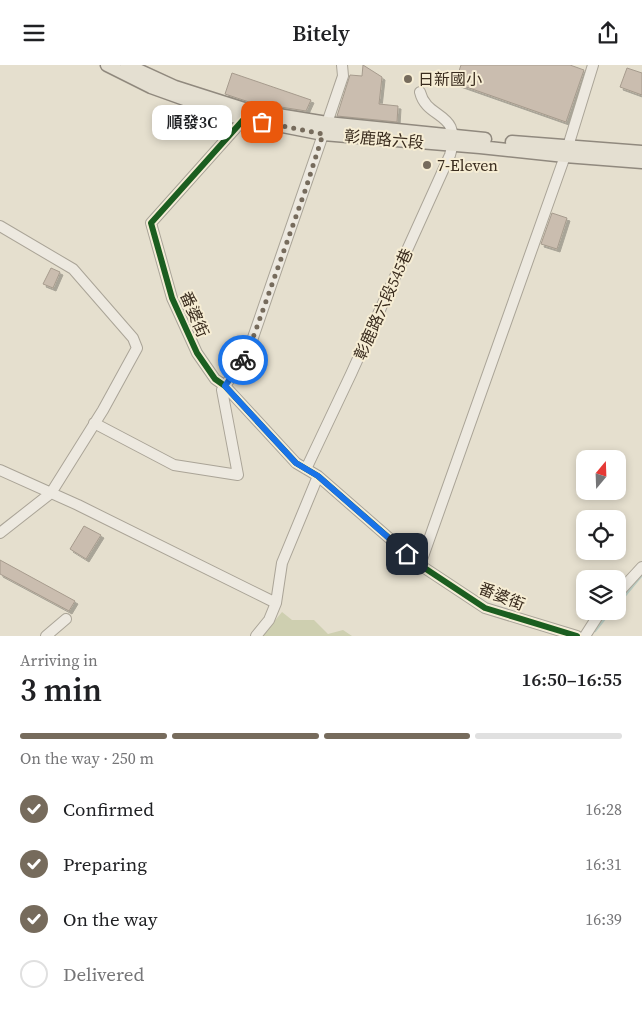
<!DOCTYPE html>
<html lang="en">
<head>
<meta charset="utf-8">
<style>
	:root { --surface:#fff; --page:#f2f2f2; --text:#202124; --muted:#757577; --line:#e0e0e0; --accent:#766b5c }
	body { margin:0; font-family:"Source Serif 4","Noto Sans TC",serif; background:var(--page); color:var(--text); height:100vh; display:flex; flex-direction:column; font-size:19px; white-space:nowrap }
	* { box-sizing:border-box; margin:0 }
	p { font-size:16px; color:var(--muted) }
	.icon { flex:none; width:28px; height:28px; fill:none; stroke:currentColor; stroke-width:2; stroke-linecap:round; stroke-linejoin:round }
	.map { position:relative; height:571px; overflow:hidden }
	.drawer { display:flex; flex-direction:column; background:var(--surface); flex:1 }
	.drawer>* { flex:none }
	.needle { width:32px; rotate:19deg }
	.tools { position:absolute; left:576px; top:385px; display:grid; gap:10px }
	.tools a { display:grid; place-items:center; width:50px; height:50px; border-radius:10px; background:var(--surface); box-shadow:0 2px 8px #0003; font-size:25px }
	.pin { position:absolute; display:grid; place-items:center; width:42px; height:42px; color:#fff; margin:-21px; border-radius:10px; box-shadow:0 2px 8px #0006 }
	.courier { position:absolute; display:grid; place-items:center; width:50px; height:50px; margin:-25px; border:4px solid #1a73e8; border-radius:50%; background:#fff; color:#222; box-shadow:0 1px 6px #0007 }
	.bubble { position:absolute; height:35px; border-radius:10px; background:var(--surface); box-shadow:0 2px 8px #0003; font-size:16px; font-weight:600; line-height:35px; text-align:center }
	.head em { font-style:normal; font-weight:600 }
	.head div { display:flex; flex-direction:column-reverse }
	.head { display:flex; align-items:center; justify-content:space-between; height:85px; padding:0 20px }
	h1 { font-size:32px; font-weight:600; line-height:38px }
	.bar { display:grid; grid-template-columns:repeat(4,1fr); gap:8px 5px; align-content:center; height:60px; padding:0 20px }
	.bar i { height:6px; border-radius:4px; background:var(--line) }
	.bar .on { background:var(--accent) }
	.bar p { grid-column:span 4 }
	ol { padding:0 20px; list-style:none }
	li { display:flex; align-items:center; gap:15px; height:55px }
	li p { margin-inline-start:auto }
	li .icon { padding:5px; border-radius:50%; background:var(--accent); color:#fff; stroke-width:4 }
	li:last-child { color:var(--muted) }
	li i { width:28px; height:28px; border:2px solid var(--line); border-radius:50% }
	header { display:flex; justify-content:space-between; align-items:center; height:65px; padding:0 20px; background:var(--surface); font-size:22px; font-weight:600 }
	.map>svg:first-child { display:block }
</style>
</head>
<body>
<header><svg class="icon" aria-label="menu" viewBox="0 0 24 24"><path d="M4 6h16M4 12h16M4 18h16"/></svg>Bitely<svg class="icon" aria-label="share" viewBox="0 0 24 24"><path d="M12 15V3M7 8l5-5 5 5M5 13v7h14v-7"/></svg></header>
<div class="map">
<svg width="642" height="571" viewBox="0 0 642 571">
	<defs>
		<filter id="shadow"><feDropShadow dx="3" dy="3" stdDeviation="0" flood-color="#0004"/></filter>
	</defs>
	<rect width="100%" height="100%" fill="#e5dfce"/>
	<path fill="#cecfb0" d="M282,547L292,555H314L328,569L343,565L352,571H262Z"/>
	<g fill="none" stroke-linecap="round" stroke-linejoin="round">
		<path stroke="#b9cbc1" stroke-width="2.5" d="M618,539L642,510
			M595,566L611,546"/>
	</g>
	<path fill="#cabdaf" stroke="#a69b8d" filter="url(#shadow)" d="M363,0L382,12L379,39L398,41L397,57L337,51L350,10L362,11Z
		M461,0H570L584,5L566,57L455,18Z
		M627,3L642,8V30L620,22Z
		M232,8L311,35L306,46L249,37L225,29Z
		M552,148L567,153L557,184L541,179Z
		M51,203L60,207L53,223L43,219Z
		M84,461L101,470L86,494L70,484Z
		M0,495L75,536L69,546L0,509Z"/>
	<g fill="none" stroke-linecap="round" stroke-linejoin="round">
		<defs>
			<path id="minor" d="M245,49L244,54L151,158L172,233L197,288L215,314L225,321L296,398L318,411L420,500L485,543L577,571
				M0,161L73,204L133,273L137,283L103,345L51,428L0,468
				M94,358L174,400L238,410L222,325L247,290L327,58L343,11L342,0
				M306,404L351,309L450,90C463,45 427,56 420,27
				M0,405L78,440L276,538
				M420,500L565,91L593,0
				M618,528L642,502
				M46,571L66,554
				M256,571L269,555L276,538L282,498L318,411
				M585,571L601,546"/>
			<path id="major" d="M107,0L151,22L232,51L323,69L480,82L565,91L642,97
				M127,0L175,22L247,45L327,58L485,74
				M512,77L642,87"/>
		</defs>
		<use href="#minor" stroke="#aaa497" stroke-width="12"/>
		<use href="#major" stroke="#90897e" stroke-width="15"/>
		<use href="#minor" stroke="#ede9e0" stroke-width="10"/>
		<use href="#major" stroke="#e4dfd1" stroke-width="12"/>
		<defs>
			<path id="cycleway" d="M247,45L244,54L151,158L172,233L197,288L215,314L225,321L296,398L318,411L420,500L485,543L577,571"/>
		</defs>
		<use href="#cycleway" stroke="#f6edd4" stroke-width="9"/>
		<use href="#cycleway" stroke="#1b5e20" stroke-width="6"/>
	</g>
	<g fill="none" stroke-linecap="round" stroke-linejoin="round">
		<path stroke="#766b5c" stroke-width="5" stroke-dasharray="0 9" d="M243,295L247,290L305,126L323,69L262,57"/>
		<path stroke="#1a73e8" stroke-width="6" d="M243,295L225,321L296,398L318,411L407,489"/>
	</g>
	<g fill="#766b5c" stroke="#f6edd4" stroke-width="2">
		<circle cx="408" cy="14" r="5"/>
		<circle cx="427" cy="100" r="5"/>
	</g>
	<g text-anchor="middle" stroke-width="4" stroke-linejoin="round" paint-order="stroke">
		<g font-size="16" fill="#3a2c1e" stroke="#f6edd4" text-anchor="start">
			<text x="418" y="20">日新國小</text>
			<text x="437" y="106">7-Eleven</text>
		</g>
		<g font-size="16" fill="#3a2c1e" stroke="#f6edd4">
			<text transform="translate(384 74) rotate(5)" y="6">彰鹿路六段</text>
			<text transform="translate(383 239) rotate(-66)" y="6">彰鹿路六段545巷</text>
			<text transform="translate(195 249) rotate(67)" y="6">番婆街</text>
			<text transform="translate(502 531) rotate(22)" y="6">番婆街</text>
		</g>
	</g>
</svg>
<div class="tools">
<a><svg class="needle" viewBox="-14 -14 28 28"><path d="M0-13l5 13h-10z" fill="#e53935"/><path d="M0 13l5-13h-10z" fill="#757577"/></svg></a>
<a><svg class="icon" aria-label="locate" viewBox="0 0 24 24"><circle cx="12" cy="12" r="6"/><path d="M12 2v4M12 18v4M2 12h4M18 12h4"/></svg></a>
<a><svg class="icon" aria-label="layers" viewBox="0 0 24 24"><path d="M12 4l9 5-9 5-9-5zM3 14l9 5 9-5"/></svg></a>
</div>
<div class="pin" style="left:262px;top:57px;background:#ea580c"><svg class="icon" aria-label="bag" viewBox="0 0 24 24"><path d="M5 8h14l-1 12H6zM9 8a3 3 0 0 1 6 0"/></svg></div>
<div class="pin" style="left:407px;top:489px;background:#1f2937"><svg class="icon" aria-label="home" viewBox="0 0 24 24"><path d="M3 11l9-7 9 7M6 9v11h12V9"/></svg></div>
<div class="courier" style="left:243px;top:295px"><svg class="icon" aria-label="bike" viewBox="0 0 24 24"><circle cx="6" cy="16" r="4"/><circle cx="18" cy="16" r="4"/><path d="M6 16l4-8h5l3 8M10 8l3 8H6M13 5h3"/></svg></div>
<div class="bubble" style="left:152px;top:40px;width:80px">順發3C</div>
</div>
<section class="drawer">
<div class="head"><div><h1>3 min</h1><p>Arriving in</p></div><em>16:50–16:55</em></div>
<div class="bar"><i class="on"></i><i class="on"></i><i class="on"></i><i></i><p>On the way · 250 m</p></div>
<ol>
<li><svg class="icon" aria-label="check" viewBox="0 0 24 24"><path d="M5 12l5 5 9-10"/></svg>Confirmed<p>16:28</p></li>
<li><svg class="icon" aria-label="check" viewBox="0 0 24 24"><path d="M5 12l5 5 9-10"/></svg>Preparing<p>16:31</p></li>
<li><svg class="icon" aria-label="check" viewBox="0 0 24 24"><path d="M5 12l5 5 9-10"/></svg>On the way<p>16:39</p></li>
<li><i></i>Delivered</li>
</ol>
</section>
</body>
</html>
